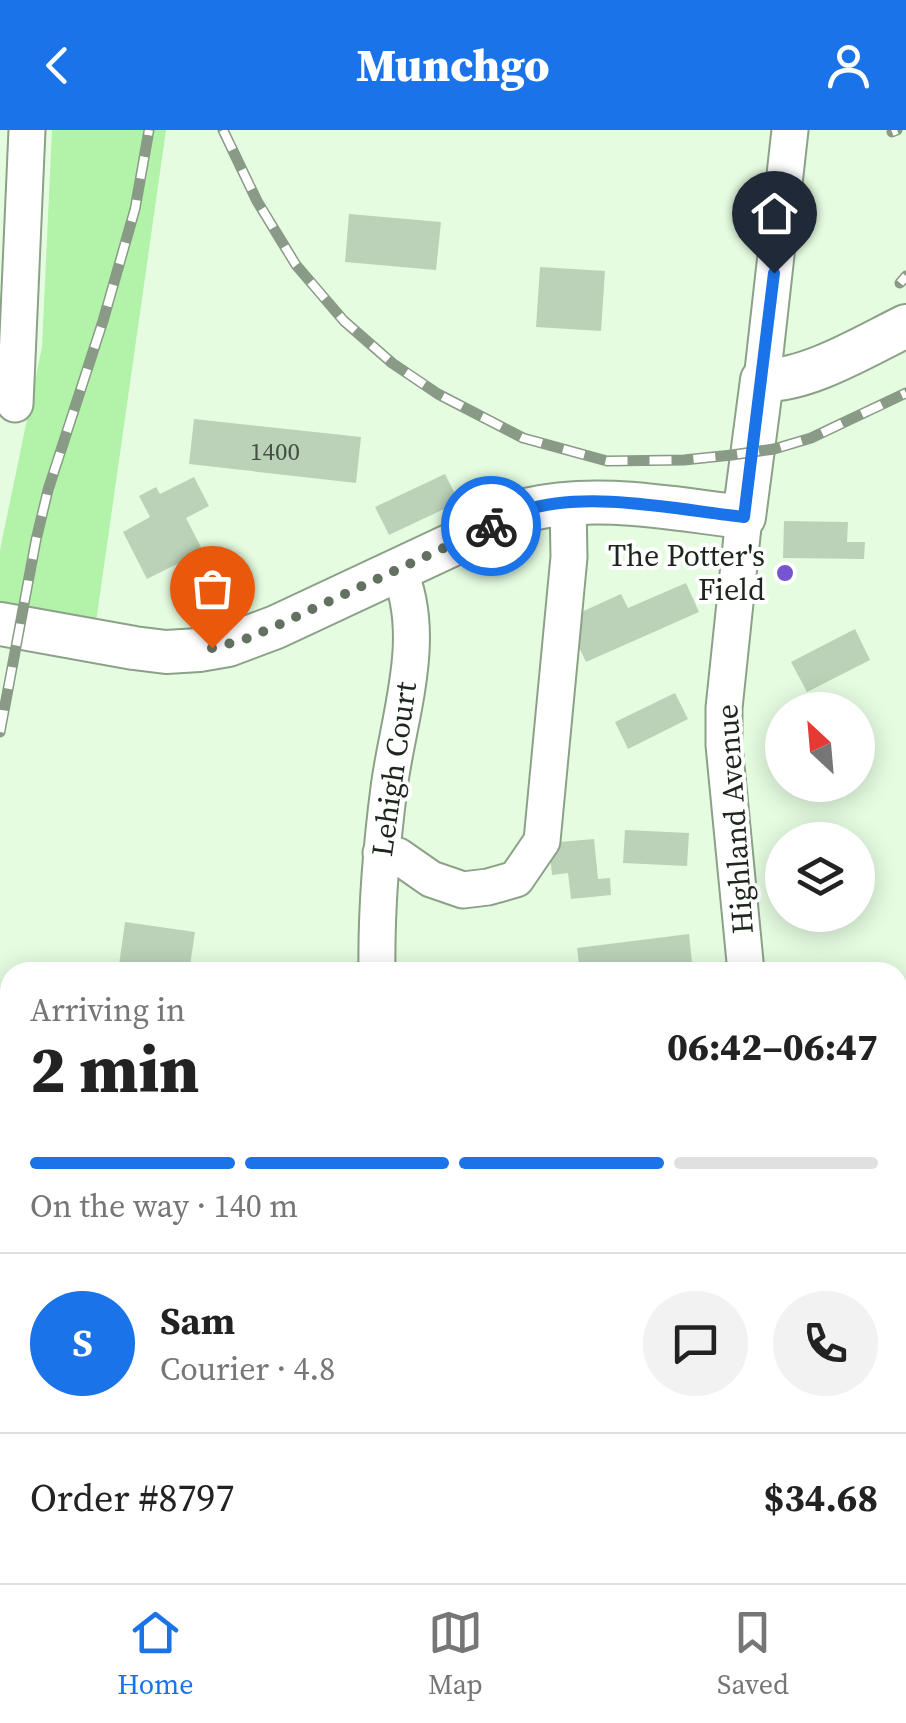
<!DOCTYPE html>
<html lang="en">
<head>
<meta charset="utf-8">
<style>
	:root { --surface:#fff; --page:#f2f2f2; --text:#222; --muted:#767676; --line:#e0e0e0; --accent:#1a73e8 }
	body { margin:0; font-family:"Source Serif 4",serif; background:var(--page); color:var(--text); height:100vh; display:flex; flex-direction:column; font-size:38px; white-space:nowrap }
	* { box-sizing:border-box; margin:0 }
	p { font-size:32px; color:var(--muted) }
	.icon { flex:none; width:55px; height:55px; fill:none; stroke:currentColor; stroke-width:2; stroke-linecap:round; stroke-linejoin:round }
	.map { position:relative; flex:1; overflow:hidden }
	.sheet { position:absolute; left:0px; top:832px; width:908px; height:622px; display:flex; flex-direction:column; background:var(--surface); border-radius:30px 30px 0 0; box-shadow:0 5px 25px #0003 }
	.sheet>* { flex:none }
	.needle { width:65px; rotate:334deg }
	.fabs { position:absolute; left:765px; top:562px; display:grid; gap:20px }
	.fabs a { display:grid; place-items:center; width:110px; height:110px; border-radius:50%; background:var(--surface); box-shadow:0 5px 25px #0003; font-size:50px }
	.pin { position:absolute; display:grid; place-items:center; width:85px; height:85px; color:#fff; margin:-102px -42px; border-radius:50% 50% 50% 0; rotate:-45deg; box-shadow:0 0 10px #0007 }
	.pin .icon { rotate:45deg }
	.courier { position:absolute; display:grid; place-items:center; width:100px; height:100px; margin:-50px; border:8px solid #1a73e8; border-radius:50%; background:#fff; color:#222; box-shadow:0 2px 12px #0007 }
	.headline em { font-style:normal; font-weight:800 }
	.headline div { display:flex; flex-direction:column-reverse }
	.headline { display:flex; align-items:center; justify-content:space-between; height:170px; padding:0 30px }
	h1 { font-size:65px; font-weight:800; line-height:75px }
	.bar { display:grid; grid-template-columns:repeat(4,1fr); gap:15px 10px; align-content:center; height:120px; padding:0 30px }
	.bar i { height:12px; border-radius:8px; background:var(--line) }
	.bar .selected { background:var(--accent) }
	.bar p { grid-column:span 4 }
	.line { display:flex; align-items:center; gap:25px; padding:0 30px; border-top:2px solid var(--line) }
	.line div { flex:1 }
	.round { display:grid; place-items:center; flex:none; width:105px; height:105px; border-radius:52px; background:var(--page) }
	header { display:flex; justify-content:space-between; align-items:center; height:130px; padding:0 30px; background:var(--accent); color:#fff; font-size:45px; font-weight:800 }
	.tab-bar { display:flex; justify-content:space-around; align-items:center; height:140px; border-top:2px solid var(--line); background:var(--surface); font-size:28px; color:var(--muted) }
	.tab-bar a { display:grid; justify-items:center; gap:5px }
	.tab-bar .selected { color:var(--accent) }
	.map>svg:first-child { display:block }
</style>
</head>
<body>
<header><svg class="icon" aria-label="back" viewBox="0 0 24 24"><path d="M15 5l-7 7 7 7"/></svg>Munchgo<svg class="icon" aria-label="person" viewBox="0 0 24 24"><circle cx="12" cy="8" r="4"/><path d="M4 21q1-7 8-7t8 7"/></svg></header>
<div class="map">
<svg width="906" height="1453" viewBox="0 0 906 1453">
	<rect width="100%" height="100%" fill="#e5fce1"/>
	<path fill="#b2f2a9" d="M52,0H166L96,492L0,476V420L42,217Z"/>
	<path fill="#bbd2b8" d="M349,84L441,92L436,140L345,132Z
		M540,137L605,141L601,201L536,197Z
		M194,289L361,307L356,353L189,334Z
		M445,344L459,372L389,405L375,377Z
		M194,347L209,376L186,388L203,421L147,449L123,402L150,387L139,366L156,357L160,364Z
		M784,391L848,392L847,412H865L864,429L783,428Z
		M686,453L699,482L586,532L566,489L621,464L628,478Z
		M855,499L870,530L807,562L791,532Z
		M675,563L688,589L628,619L615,592Z
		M625,700L689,703L687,736L623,733Z
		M594,709L598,749L610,748L611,765L571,769L568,743L552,745L549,713Z
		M125,792L195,802L189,842H118Z
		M689,804L693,842H580L577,818Z
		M898,1292L906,1318L898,1321Z
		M898,1332H900L904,1361L898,1362Z"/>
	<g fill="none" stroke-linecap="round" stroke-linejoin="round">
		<defs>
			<path id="minor" d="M762,250L790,0
				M15,274L27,0
				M744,387L724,578V615L746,842
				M381,723L398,726L431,749L463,760L488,757L516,749L542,711L569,427L568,372
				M377,842C376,780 381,720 389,658C398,588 429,506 398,439
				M898,996L906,993
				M0,1302L10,1303
				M391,1445L393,1453
				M802,1445L803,1453"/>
			<path id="major" d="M0,494L134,518L166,522L199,520L228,515L276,497L526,380C598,363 672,379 744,387L762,250C806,252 865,216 906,196"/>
		</defs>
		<use href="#minor" stroke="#8ba188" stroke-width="39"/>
		<use href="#major" stroke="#8ba188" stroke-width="46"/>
		<use href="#minor" stroke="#fff" stroke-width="35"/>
		<use href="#major" stroke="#fff" stroke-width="42"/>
		<defs>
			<path id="rail" d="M223,0L257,71L296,135L344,191L392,233L438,264L523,308L607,331L684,330L732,325L774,319L811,308L906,263
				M892,2L897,0
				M900,153L906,146
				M0,602L36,410L48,360L103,191L135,79L149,0"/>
		</defs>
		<use href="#rail" stroke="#899a86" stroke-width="11"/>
		<use href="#rail" stroke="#fff" stroke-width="8" stroke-dasharray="22" stroke-linecap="butt"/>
	</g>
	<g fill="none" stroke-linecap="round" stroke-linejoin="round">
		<path stroke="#637161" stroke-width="10" stroke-dasharray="0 18" d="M212,518L243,510L276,496L491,396"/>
		<path stroke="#1a73e8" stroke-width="12" d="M491,396C502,390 514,383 526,380C588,360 680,380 744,387L774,143"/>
	</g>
	<circle fill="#7656d0" stroke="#fff" stroke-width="4" cx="785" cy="443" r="10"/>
	<g text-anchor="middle" stroke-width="8" stroke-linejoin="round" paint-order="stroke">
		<g font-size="25" fill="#445143">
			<text x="275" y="330">1400</text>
		</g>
		<g font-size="30" fill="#1d261c" stroke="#fff" text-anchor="end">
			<text x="765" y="436">The Potter's<tspan x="765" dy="34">Field</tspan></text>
		</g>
		<g font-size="30" fill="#1d261c" stroke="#fff">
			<text transform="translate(394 639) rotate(-82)" y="10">Lehigh Court</text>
			<text transform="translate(735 689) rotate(-94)" y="10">Highland Avenue</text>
		</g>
	</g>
</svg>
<div class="fabs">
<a><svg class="needle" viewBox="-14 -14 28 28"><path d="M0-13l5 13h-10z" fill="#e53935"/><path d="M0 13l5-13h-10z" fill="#767676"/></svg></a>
<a><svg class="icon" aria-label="layers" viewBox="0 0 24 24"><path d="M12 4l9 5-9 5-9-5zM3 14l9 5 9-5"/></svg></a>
</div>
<div class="pin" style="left:212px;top:518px;background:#ea580c"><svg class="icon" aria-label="bag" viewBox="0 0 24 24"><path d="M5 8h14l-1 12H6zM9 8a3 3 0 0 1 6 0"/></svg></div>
<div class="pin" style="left:774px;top:143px;background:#1f2937"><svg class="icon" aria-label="home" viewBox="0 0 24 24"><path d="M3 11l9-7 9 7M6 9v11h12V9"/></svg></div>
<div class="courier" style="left:491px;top:396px"><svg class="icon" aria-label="bike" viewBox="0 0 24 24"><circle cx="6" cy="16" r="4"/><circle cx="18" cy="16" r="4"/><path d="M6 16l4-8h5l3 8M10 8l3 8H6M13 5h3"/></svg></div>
<section class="sheet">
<div class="headline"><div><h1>2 min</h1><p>Arriving in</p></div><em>06:42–06:47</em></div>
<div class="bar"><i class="selected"></i><i class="selected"></i><i class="selected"></i><i></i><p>On the way · 140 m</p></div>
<div class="line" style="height:180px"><b class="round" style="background:var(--accent);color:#fff">S</b><div><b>Sam</b><p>Courier · 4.8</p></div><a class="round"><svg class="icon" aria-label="chat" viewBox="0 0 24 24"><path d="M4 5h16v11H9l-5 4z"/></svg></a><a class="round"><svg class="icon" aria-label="phone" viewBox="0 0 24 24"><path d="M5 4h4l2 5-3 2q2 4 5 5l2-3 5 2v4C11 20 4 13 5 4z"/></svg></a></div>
<div class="line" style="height:130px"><div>Order #8797</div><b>$34.68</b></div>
</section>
</div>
<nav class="tab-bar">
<a class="selected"><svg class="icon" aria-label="home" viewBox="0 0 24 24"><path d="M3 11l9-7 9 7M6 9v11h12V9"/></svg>Home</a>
<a><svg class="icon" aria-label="map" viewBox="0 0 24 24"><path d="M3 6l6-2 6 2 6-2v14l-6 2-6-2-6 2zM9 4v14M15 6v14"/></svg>Map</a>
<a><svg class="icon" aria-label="saved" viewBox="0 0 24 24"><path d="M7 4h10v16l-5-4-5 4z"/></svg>Saved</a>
</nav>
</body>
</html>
